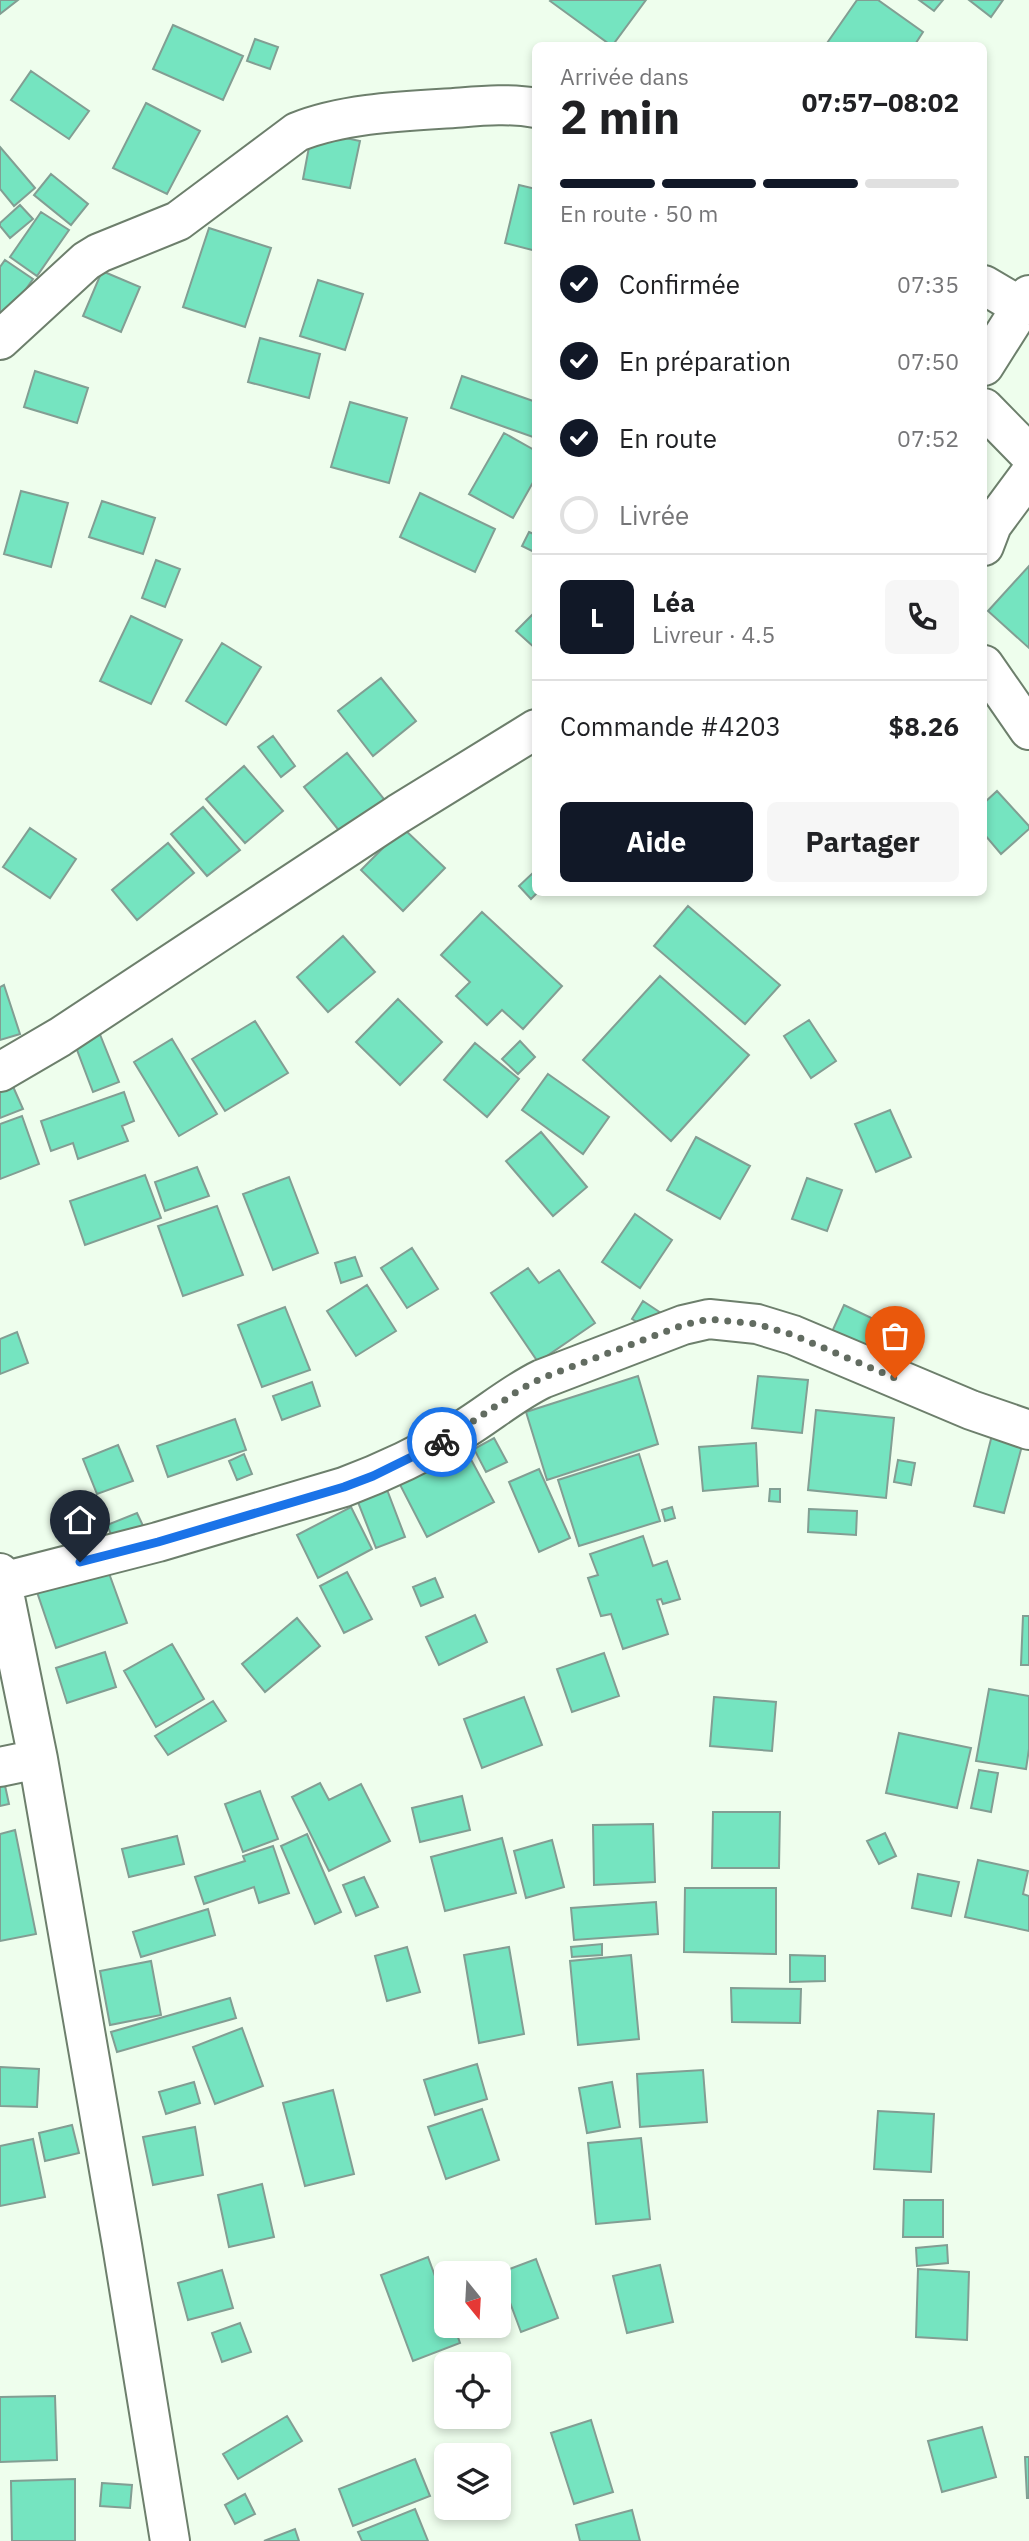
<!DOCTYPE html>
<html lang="fr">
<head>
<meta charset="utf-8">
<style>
	:root { --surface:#fff; --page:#f6f6f6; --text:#202124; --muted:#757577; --line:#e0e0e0; --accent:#111827 }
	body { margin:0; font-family:"IBM Plex Sans",sans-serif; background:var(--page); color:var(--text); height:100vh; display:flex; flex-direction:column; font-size:26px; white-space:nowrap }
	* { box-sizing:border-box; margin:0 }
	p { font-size:23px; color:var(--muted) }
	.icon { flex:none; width:38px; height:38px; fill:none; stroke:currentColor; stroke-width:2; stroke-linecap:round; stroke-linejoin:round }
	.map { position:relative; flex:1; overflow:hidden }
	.panel { position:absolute; left:532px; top:42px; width:455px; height:854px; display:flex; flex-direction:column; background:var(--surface); border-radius:10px; box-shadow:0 4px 10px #0003 }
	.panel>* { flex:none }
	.needle { width:46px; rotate:162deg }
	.tools { position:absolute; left:434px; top:2261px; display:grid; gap:14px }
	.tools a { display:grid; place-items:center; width:77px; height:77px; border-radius:10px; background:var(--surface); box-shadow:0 4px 10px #0003; font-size:35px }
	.pin { position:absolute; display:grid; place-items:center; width:60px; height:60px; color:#fff; margin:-72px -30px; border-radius:50% 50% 50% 0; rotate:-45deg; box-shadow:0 0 7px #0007 }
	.pin .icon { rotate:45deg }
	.courier { position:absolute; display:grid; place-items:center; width:70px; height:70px; margin:-35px; border:5px solid #1a73e8; border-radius:50%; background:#fff; color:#222; box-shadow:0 2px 9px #0007 }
	.head em { font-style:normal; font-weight:700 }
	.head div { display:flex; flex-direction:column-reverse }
	.head { display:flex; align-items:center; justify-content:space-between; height:119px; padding:0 28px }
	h1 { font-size:46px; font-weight:700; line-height:52px }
	.bar { display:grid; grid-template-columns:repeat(4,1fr); gap:10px 7px; align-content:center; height:84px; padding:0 28px }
	.bar i { height:9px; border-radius:5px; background:var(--line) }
	.bar .selected { background:var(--accent) }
	.bar p { grid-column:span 4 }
	.line { display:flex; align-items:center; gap:18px; padding:0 28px; border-top:2px solid var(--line) }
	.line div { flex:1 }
	.round { display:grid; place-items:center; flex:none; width:74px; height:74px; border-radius:10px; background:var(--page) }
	ol { padding:0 28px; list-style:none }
	li { display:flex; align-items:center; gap:21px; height:77px }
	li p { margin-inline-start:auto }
	li .icon { padding:7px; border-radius:50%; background:var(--accent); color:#fff; stroke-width:4 }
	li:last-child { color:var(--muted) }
	li i { width:38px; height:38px; border:4px solid var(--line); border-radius:50% }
	.button { display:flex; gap:14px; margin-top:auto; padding:14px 28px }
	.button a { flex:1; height:80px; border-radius:10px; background:var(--accent); color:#fff; font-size:28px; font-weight:700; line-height:80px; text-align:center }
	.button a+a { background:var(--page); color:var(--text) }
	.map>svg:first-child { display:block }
</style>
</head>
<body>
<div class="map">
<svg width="1029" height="2541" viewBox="0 0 1029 2541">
	<rect width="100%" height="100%" fill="#eefeed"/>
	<path fill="#75e4c0" stroke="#829e93" stroke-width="2" d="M0,0H18L0,14Z
		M646,0L612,46L550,1L551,0Z
		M857,0H878L923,32L914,46H825Z
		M919,0H943L934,11Z
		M969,0H1003L991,17Z
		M173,25L243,56L223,100L153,69Z
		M255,39L278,47L270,69L247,61Z
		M31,71L89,111L69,139L11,100Z
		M146,103L200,131L167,194L113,168Z
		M312,131L360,141L350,188L303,179Z
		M0,147L35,188L14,206L0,189Z
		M51,174L88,204L71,225L34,195Z
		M519,185L536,189V251L505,243Z
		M20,205L33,219L10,238L0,226V223Z
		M41,212L69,230L37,276L10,257Z
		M209,228L271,248L245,327L183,307Z
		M5,260L33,279L0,326V267Z
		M102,271L140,287L121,332L83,316Z
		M318,280L363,294L345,350L300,336Z
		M260,338L320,354L309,398L248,382Z
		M35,371L88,388L77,423L24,407Z
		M462,376L536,402V429L533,437L451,408Z
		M350,402L407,418L389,483L331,467Z
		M504,433L536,451V477L513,518L469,494Z
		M21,491L68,503L51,567L4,554Z
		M420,493L495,529L475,572L400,537Z
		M102,501L155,518L143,554L89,537Z
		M529,532L536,535V553L522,546Z
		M156,560L180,569L165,607L142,598Z
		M1029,566V648L988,611Z
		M536,611V649L516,631Z
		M131,616L182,640L151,704L100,681Z
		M222,643L261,667L226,725L186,701Z
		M381,678L416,721L373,756L338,711Z
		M273,736L295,766L281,777L258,747Z
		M347,753L388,804L345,838L304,787Z
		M244,766L283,811L245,843L206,799Z
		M997,791L1029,826V829L1001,854L984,834V803Z
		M203,807L240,850L207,876L171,834Z
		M30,828L76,859L50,898L3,867Z
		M403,828L445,868L403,911L361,870Z
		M168,843L194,873L137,920L112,890Z
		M536,870V892H538L531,899L519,886Z
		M688,906L780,985L745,1024L654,946Z
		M482,912L562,986L523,1029L502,1010L487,1025L456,996L470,982L441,955Z
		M343,936L375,972L328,1012L297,977Z
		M660,976L749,1055L671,1141L583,1060Z
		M4,985L20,1034L0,1040V987Z
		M398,999L442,1042L400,1085L356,1042Z
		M809,1020L836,1061L811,1078L784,1036Z
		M255,1021L288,1073L225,1111L192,1059Z
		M99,1032L119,1082L93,1092L74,1042Z
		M172,1039L217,1114L179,1136L134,1062Z
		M520,1041L535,1057L518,1074L502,1059Z
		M475,1043L519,1079L487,1117L444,1080Z
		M548,1074L609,1117L583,1154L522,1110Z
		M11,1082L23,1109L0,1118V1087Z
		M124,1092L134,1121L122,1126L128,1141L78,1159L73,1143L51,1151L41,1121Z
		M890,1110L911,1157L876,1172L855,1124Z
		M22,1116L39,1164L0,1179V1124Z
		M541,1132L587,1187L553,1216L506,1161Z
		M696,1137L750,1166L720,1219L667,1190Z
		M197,1167L209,1196L165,1211L155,1182Z
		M145,1175L161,1218L85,1245L70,1201Z
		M289,1177L318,1253L273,1270L243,1194Z
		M807,1178L842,1190L827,1231L792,1219Z
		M217,1206L243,1275L183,1296L158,1226Z
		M635,1214L672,1240L640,1288L602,1262Z
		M412,1248L438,1289L407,1308L381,1268Z
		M355,1257L362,1276L341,1283L335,1263Z
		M528,1268L539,1283L559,1270L595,1323L538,1362L491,1293Z
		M367,1285L396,1331L356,1356L327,1311Z
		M643,1301L661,1313L650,1330L632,1319Z
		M844,1305L882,1323L871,1351L831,1334Z
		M285,1307L310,1370L262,1387L238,1325Z
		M17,1332L28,1363L0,1374V1339Z
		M638,1376L658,1444L547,1480L526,1412Z
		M758,1376L808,1380L802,1433L752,1428Z
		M312,1382L320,1406L282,1420L273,1396Z
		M816,1410L894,1418L886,1498L808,1490Z
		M235,1419L246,1450L168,1477L157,1446Z
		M992,1435L1023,1442L1004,1513L974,1506Z
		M494,1438L507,1462L486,1472L474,1449Z
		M461,1441L494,1502L427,1537L395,1475Z
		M756,1443L758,1486L703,1491L699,1447Z
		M118,1445L133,1481L97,1494L83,1459Z
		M244,1454L252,1474L237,1480L229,1461Z
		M639,1454L660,1521L579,1546L558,1480Z
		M898,1460L915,1463L911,1485L894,1482Z
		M539,1469L570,1538L539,1552L509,1482Z
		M386,1487L405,1537L376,1548L356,1497Z
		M770,1489H780V1502L769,1501Z
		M351,1507L372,1549L318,1578L297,1535Z
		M672,1507L675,1518L665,1521L662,1510Z
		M809,1509L857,1511L856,1535L808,1532Z
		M137,1513L145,1530L115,1544L107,1525Z
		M643,1536L653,1566L667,1561L680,1599L663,1604L661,1599L657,1600L668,1634L623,1649L611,1614L601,1616L588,1578L598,1575L590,1554Z
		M106,1565L127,1623L56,1648L36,1589Z
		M347,1572L372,1619L344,1633L320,1586Z
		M435,1578L443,1597L421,1606L413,1587Z
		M475,1615L487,1642L439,1665L426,1637Z
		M1023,1616H1029V1665H1021Z
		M297,1618L320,1646L265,1692L242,1664Z
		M172,1644L204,1699L156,1727L124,1671Z
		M105,1652L116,1687L67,1703L56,1668Z
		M604,1653L619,1696L572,1712L557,1669Z
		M989,1689L1029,1696V1749L1026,1769L976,1761Z
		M524,1697L542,1745L482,1768L464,1719Z
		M714,1697L776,1702L772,1751L710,1746Z
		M213,1701L226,1721L168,1755L155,1736Z
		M899,1733L971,1748L957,1808L886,1793Z
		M979,1770L998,1773L991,1812L971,1808Z
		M4,1781L9,1804L0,1806V1782Z
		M320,1783L329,1800L361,1784L390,1841L329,1871L292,1797Z
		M260,1791L278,1839L243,1852L225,1804Z
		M462,1796L470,1830L420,1842L412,1808Z
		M713,1812H780L779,1868H712Z
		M653,1824L655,1882L594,1885L593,1825Z
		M15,1830L36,1934L0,1941V1834Z
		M885,1833L896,1856L879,1864L867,1841Z
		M307,1834L341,1912L315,1924L281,1846Z
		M177,1836L184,1864L129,1877L122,1849Z
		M502,1838L516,1893L445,1911L431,1857Z
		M552,1840L564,1887L526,1898L514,1851Z
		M273,1846L289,1893L259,1903L254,1887L204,1904L195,1877L245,1861L243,1856Z
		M978,1860L1028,1871L1023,1894L1029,1896V1931L965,1917Z
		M918,1874L959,1882L951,1916L912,1908Z
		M364,1877L378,1907L356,1916L343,1885Z
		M685,1888H776V1954L684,1952Z
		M656,1902L658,1934L574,1940L571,1908Z
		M208,1909L215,1935L141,1957L133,1932Z
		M602,1944V1955L572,1957L571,1947Z
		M407,1947L420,1992L387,2001L375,1956Z
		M509,1947L524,2034L479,2043L464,1955Z
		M631,1955L639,2039L578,2045L570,1961Z
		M790,1955L825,1956V1981L790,1982Z
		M151,1961L161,2015L110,2025L100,1971Z
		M731,1988L801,1989L800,2023L732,2022Z
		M230,1998L236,2018L117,2052L111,2032Z
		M242,2028L263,2086L215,2104L193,2047Z
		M477,2064L487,2099L435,2115L424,2080Z
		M0,2067L39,2069L37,2107L0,2106Z
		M703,2070L707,2122L640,2127L637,2074Z
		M194,2082L200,2103L166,2114L159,2092Z
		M612,2082L620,2127L587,2133L579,2088Z
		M333,2090L354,2174L305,2186L283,2103Z
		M482,2109L499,2160L446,2179L428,2127Z
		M878,2111L934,2114L931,2172L874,2169Z
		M72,2125L79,2153L45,2161L39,2133Z
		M195,2127L203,2175L153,2185L143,2137Z
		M641,2138L650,2219L596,2224L588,2143Z
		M33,2139L45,2197L0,2206V2146Z
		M262,2184L274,2237L229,2247L218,2195Z
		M904,2200H943V2237H903Z
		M947,2245L948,2263L917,2266L916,2248Z
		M428,2257L446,2306V2326H454L460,2343L413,2361L381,2275Z
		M536,2259L558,2318L521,2332L499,2273Z
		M660,2265L673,2322L627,2333L613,2276Z
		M918,2269L969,2272L967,2340L916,2337Z
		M222,2270L233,2308L188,2320L178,2283Z
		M240,2323L251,2352L222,2362L212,2333Z
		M55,2396L57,2460L0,2462V2397Z
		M287,2416L302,2441L238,2479L223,2454Z
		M591,2420L613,2492L574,2504L551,2433Z
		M982,2427L996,2477L942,2492L928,2441Z
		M1025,2457H1029V2498H1027Z
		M415,2459L430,2496L353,2526L339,2489Z
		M75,2479V2541H12L11,2481Z
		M102,2483L132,2485L130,2508L100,2506Z
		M245,2494L255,2514L235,2524L225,2505Z
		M415,2509L428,2541H362L358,2532Z
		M632,2510L640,2541H580L576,2525Z
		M295,2529L299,2541H264Z"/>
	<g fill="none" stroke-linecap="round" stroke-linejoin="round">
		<defs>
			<path id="minor" d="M984,285L1021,307
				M0,340L86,261L99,253L178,221L297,132C344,113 404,111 454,108C480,106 509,103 536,108
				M984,366L1029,295
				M984,408L1029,454
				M984,546L992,525L1029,475
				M984,665L1029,730
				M0,1072L60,1037L398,814L536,729
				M0,1573L38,1759L122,2245L170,2541
				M2,1582L158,1542L344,1487C384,1472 424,1453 461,1431C489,1414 513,1393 542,1379L683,1325L709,1319L757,1324L793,1335L971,1410L1029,1430
				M0,1767L38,1759"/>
		</defs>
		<use href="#minor" stroke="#6d7f6c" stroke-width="42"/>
		<use href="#minor" stroke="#fff" stroke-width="38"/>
	</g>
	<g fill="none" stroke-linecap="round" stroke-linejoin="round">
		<path stroke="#626c61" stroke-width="7" stroke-dasharray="0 12.6" d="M442,1442L521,1389L542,1378L683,1325L709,1319L757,1324L793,1335L895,1378"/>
		<path stroke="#1a73e8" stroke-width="9" d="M80,1562L158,1542L344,1487L373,1476L442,1442"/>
	</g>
</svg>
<div class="tools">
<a><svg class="needle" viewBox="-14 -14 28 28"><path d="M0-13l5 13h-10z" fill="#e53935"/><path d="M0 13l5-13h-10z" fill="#757577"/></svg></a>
<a><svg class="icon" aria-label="locate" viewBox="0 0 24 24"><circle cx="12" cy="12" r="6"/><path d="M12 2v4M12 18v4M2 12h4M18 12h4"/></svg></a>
<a><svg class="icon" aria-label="layers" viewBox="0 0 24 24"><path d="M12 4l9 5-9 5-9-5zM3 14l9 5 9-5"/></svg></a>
</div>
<div class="pin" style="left:895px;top:1378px;background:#ea580c"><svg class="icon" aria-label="bag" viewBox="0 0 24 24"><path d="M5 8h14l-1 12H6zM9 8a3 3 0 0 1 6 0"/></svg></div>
<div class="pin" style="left:80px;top:1562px;background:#1f2937"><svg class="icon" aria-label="home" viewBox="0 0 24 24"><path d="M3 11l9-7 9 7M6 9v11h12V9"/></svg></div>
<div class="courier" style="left:442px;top:1442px"><svg class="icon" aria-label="bike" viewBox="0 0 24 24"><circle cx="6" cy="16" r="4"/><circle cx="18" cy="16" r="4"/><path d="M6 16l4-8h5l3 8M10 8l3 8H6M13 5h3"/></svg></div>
<section class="panel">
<div class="head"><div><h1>2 min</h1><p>Arrivée dans</p></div><em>07:57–08:02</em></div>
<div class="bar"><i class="selected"></i><i class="selected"></i><i class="selected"></i><i></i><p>En route · 50 m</p></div>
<ol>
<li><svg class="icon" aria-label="check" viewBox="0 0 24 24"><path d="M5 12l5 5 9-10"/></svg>Confirmée<p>07:35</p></li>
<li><svg class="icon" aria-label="check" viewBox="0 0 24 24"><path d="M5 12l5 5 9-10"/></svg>En préparation<p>07:50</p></li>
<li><svg class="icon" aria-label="check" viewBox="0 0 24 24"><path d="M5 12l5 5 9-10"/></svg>En route<p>07:52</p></li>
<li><i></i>Livrée</li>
</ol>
<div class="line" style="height:126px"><b class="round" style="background:var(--accent);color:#fff">L</b><div><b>Léa</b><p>Livreur · 4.5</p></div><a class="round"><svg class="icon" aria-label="phone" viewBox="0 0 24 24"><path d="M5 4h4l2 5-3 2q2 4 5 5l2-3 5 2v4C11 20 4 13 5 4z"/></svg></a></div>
<div class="line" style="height:91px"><div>Commande #4203</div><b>$8.26</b></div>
<div class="button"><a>Aide</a><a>Partager</a></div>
</section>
</div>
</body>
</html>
